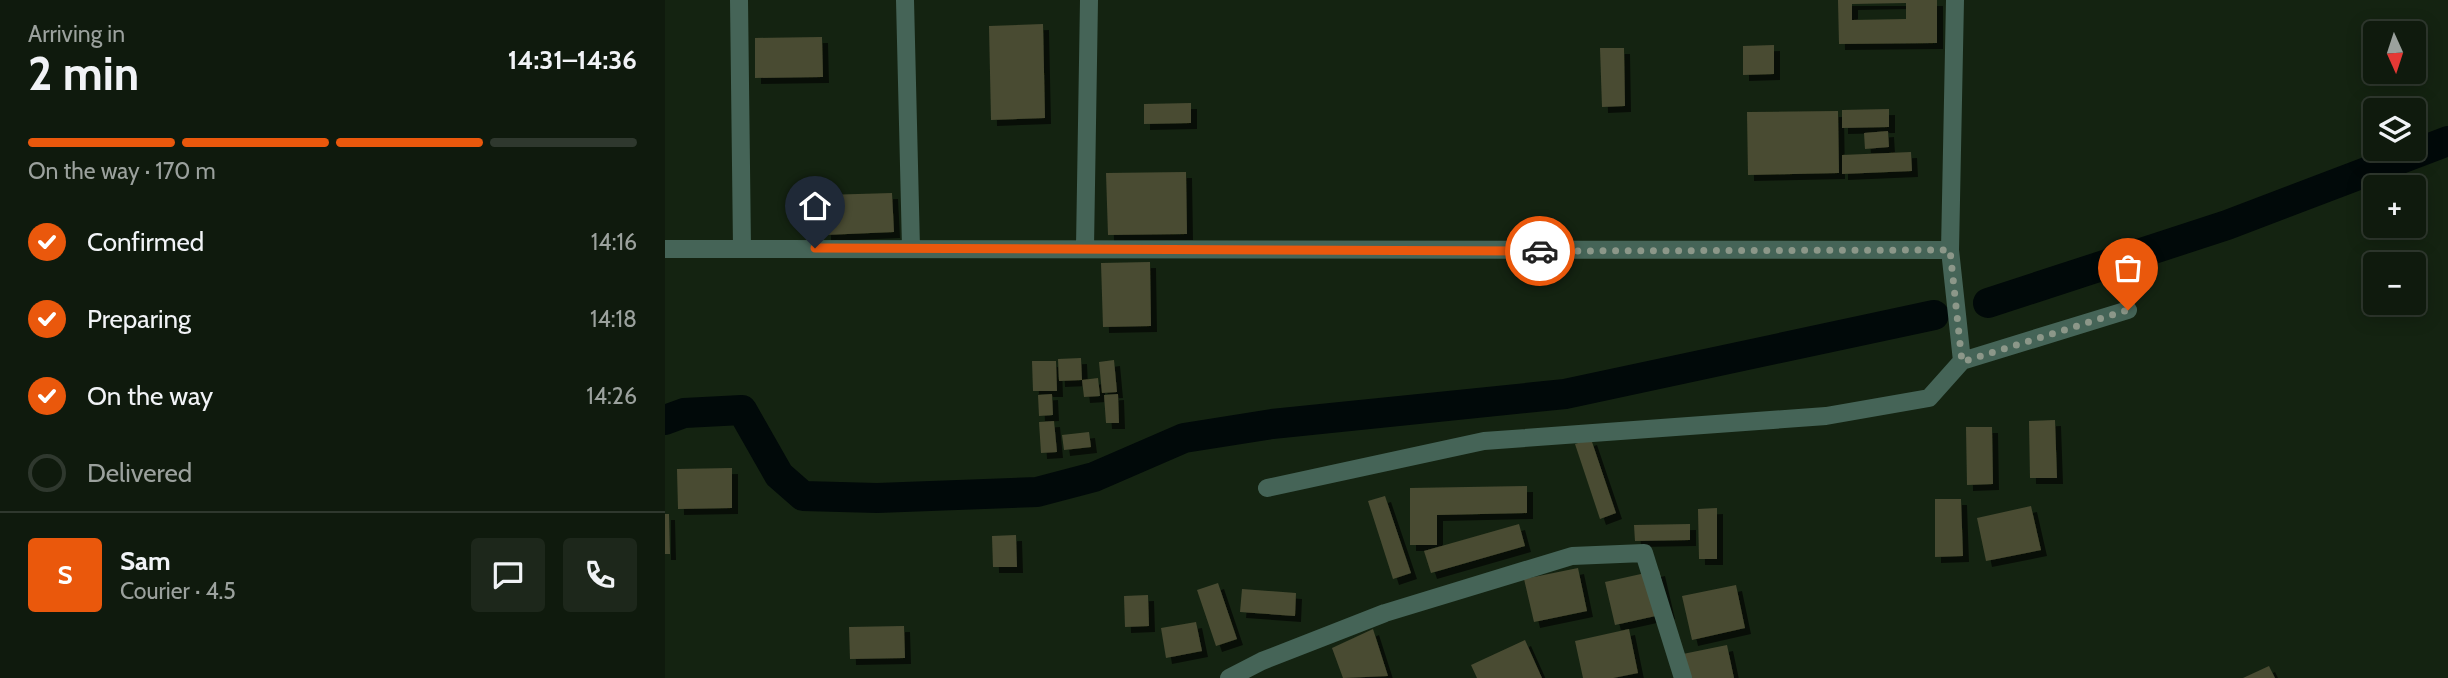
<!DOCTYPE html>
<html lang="en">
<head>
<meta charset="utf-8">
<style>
	:root { --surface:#0f1a0d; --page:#1d271b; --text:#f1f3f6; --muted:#9ba19d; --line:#2f382e; --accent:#ea580c }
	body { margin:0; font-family:Cabin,sans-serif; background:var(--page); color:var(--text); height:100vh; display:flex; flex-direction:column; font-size:26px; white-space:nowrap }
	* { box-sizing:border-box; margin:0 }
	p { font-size:23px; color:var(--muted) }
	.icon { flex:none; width:38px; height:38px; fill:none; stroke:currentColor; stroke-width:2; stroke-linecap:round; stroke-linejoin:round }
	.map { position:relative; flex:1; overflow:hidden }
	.side { display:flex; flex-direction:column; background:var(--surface); width:665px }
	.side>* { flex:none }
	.needle { width:46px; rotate:177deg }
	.fabs { position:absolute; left:1698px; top:21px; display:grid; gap:14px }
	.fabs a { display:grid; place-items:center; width:63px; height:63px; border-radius:7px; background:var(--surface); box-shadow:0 4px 18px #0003,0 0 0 2px var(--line); font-size:35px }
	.pin { position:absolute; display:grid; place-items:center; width:60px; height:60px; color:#fff; margin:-72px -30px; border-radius:50% 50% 50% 0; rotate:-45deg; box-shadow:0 0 7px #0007 }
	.pin .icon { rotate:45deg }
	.courier { position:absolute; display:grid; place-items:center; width:70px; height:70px; margin:-35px; border:5px solid #ea580c; border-radius:50%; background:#fff; color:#222; box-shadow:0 2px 9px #0007 }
	.headline em { font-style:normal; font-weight:700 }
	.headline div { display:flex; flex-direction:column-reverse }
	.headline { display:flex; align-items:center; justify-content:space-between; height:119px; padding:0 28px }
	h1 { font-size:46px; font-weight:700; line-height:52px }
	.bar { display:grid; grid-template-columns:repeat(4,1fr); gap:10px 7px; align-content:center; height:84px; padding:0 28px }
	.bar i { height:9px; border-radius:5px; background:var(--line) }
	.bar .active { background:var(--accent) }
	.bar p { grid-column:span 4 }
	.line { display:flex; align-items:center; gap:18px; padding:0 28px; border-top:2px solid var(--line) }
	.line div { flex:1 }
	.round { display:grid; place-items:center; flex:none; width:74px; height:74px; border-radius:7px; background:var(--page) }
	ol { padding:0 28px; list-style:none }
	li { display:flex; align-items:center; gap:21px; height:77px }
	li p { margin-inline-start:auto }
	li .icon { padding:7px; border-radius:50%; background:var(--accent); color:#fff; stroke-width:4 }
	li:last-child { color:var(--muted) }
	li i { width:38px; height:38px; border:4px solid var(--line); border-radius:50% }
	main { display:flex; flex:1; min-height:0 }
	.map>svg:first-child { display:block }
</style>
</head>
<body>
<main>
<section class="side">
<div class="headline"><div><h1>2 min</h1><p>Arriving in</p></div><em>14:31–14:36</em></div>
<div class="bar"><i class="active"></i><i class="active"></i><i class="active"></i><i></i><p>On the way · 170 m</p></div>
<ol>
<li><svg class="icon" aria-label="check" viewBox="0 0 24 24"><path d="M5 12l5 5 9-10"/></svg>Confirmed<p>14:16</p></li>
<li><svg class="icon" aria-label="check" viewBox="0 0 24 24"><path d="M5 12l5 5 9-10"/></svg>Preparing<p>14:18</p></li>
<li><svg class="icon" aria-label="check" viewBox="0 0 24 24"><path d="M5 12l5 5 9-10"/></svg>On the way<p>14:26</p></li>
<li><i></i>Delivered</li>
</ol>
<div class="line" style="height:126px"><b class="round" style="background:var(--accent);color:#fff">S</b><div><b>Sam</b><p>Courier · 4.5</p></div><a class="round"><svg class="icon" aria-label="chat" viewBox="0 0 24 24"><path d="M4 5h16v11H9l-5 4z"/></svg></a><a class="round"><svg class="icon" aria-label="phone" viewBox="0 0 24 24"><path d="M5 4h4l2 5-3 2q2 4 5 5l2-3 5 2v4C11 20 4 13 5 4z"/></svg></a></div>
</section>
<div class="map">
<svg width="1783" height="678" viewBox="0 0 1783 678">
	<defs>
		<filter id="shadow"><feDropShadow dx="6" dy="6" stdDeviation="0" flood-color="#0009"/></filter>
	</defs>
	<rect width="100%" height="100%" fill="#142311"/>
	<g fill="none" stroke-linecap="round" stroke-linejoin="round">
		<path stroke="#010909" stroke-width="30" d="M1323,303L1562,225L1783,141
			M0,420L19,413L77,410L114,475L138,496L212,498L372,492L429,477L519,438L607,424L900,394L1269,315"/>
	</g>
	<path fill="#494b32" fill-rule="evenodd" filter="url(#shadow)" d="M1173,0H1272V43L1174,44ZM1241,3V19L1187,20V4Z
		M378,24L380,118L326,120L324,26Z
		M157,37L158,77L90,78V38Z
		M1109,45V74L1078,75V46Z
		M935,48H959L960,106L937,107Z
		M526,103V123L479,124V104Z
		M1224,109V127L1177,128V110Z
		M1173,111L1174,173L1083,175L1082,112Z
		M1223,131L1224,147L1200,149L1199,133Z
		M1246,152L1247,171L1177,174V155Z
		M521,172L522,234L443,235L441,173Z
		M227,193L229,232L160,235L159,195Z
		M485,262L486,326L438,327L436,263Z
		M416,358L417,380L394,381L393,359Z
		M449,360L452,392L437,393L434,362Z
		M367,361H391L392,391H368Z
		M433,378L435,396L419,397L417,380Z
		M387,394L388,415L374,416L373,395Z
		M453,394L454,423H441L439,395Z
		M1390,420L1392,478H1365L1364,421Z
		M389,421L392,452L376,453L374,422Z
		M1301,427H1327L1328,484L1302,485Z
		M424,432L426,447L399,450L397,435Z
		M926,439L951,513L935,519L910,444Z
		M67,468V508L13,509L12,469Z
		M862,486V513L772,515V545H745V488Z
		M720,496L746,573L728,579L703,501Z
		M1270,499H1296L1298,556L1270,557Z
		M1366,506L1376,550L1321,561L1312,518Z
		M1052,508V559H1034L1033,509Z
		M0,514H4L5,554H0Z
		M854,524L860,546L766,573L759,551Z
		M1025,524V540L970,541L969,525Z
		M351,535L352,567H328L327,536Z
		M913,568L922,611L869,622L859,579Z
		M994,570L1004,613L950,625L940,582Z
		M553,583L572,639L551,646L532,590Z
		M1071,585L1080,628L1027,640L1017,596Z
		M577,589L631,593L630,616L575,612Z
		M483,595L484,626L460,627L459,596Z
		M531,622L537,651L501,658L496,628Z
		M239,626L240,658L185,659L184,627Z
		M708,629L723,676L678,678L667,648Z
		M964,629L973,673L948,678H918L910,641Z
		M860,640L877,678H812L806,665Z
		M1062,645L1069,678H1013L1008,656Z
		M1604,666L1610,678H1578Z"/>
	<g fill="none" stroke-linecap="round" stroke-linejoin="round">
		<path stroke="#456457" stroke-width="18" d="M74,0L77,248
			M240,0L246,248
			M1290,0L1285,250L1297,361
			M420,247L424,0
			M0,249L1285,250
			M602,488L819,441L1161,416L1264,398L1297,361L1463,310
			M564,678L597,661L720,613L907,556L979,553L1018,678"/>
	</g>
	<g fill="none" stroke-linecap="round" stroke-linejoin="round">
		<path stroke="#8c9789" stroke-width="7" stroke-dasharray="0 12.6" d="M875,251L1285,250L1297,362L1463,310"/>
		<path stroke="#ea580c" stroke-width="9" d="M150,248L875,251"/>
	</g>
</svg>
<div class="fabs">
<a><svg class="needle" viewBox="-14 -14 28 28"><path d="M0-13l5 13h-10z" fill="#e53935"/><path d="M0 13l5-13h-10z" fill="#9ba19d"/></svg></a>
<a><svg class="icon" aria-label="layers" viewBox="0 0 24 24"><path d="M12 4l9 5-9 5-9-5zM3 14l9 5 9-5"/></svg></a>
<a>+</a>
<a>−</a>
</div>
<div class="pin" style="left:1463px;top:310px;background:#ea580c"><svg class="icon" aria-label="bag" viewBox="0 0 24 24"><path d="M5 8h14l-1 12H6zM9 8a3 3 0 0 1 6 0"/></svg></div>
<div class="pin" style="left:150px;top:248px;background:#1f2937"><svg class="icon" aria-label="home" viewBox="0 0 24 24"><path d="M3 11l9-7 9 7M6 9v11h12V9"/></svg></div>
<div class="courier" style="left:875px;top:251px"><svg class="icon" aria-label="car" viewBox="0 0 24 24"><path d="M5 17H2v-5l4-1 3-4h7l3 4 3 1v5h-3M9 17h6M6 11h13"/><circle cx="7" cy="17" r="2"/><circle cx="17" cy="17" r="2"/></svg></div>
</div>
</main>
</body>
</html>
